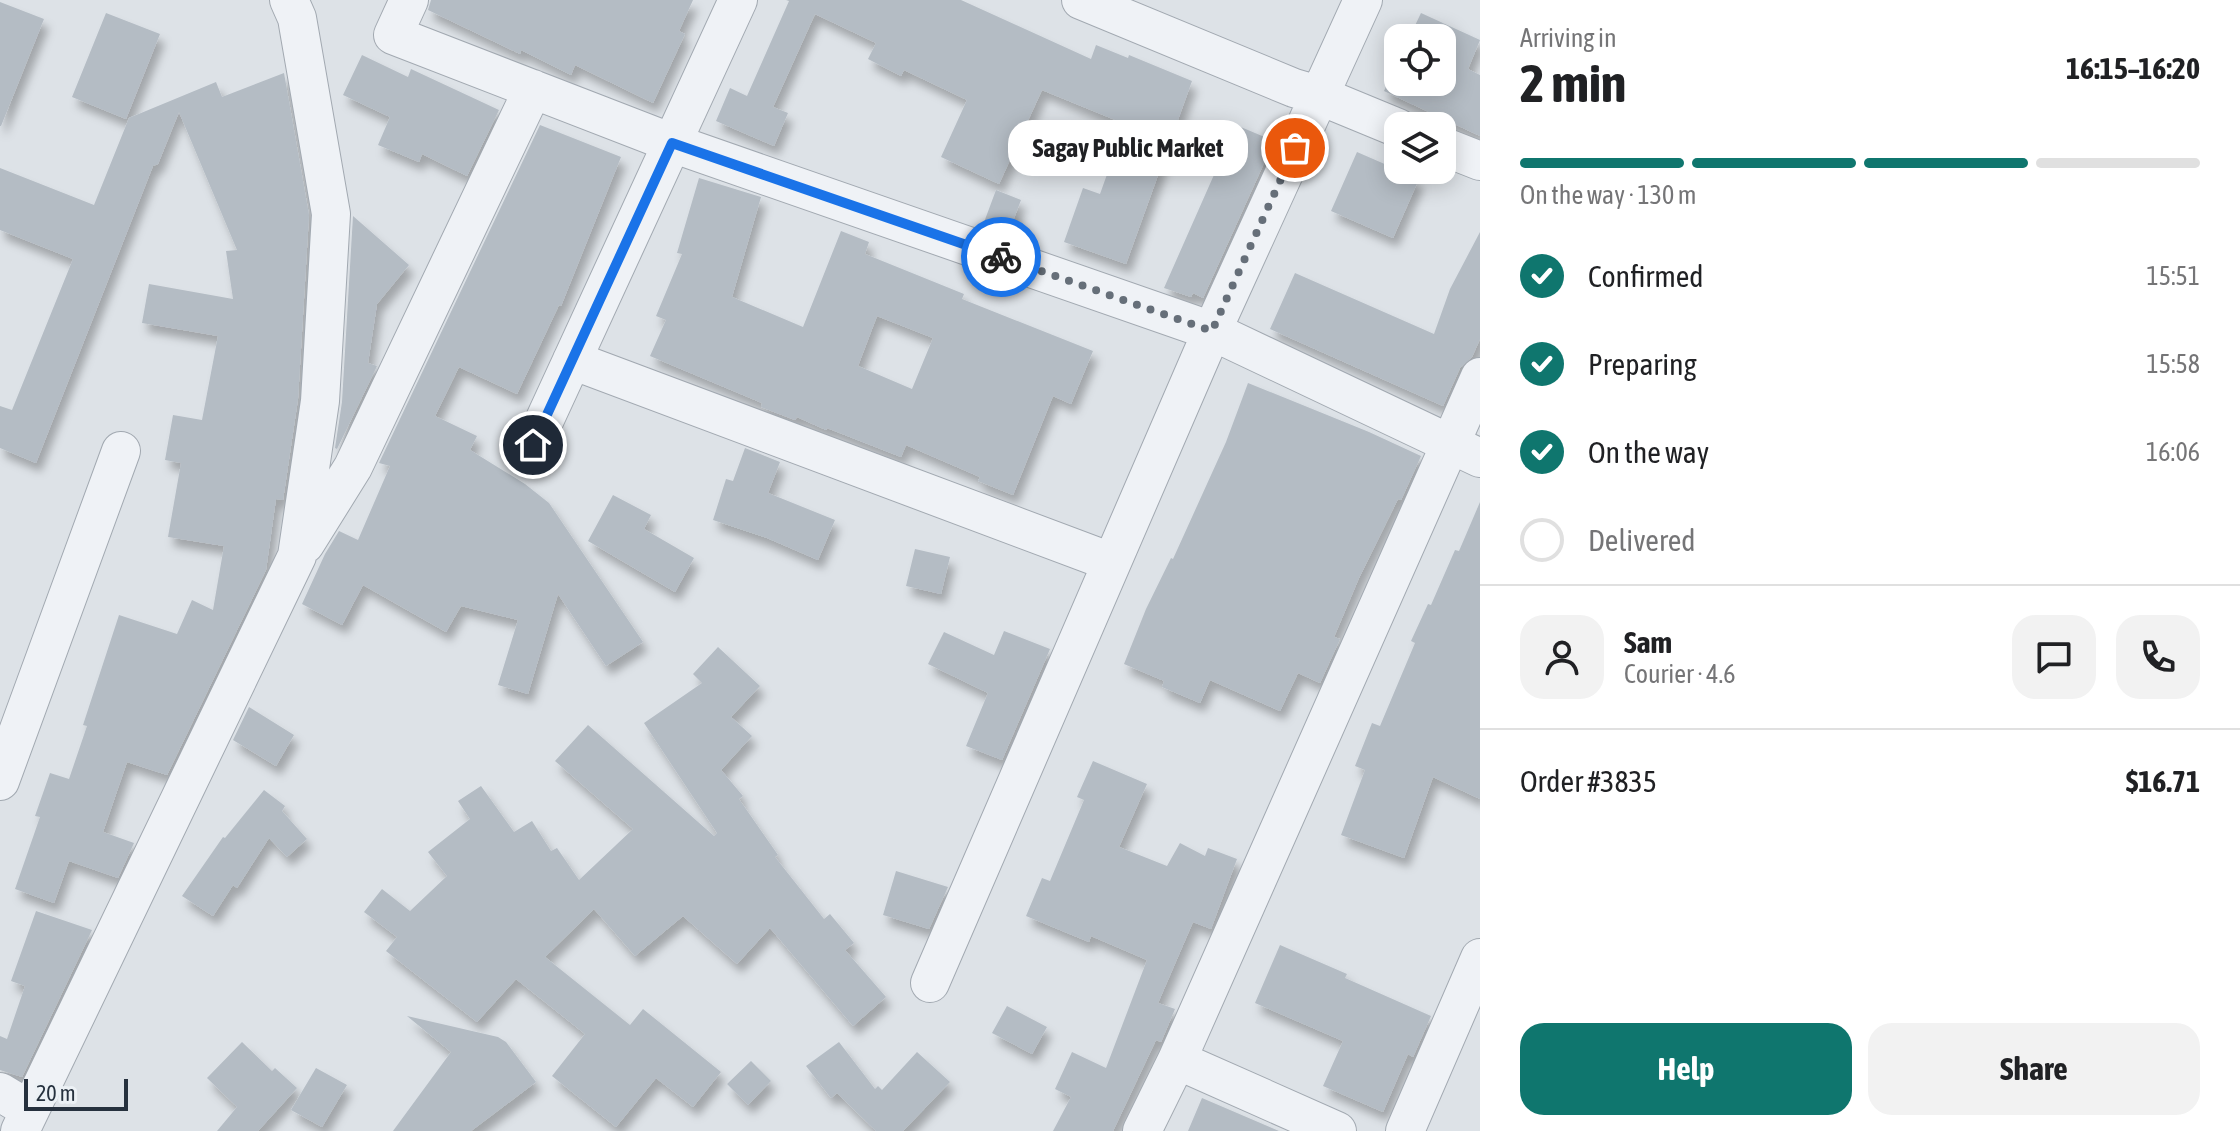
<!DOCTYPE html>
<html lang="en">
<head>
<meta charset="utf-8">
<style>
	:root { --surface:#fff; --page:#f2f2f2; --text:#202124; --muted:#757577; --line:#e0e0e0; --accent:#0f766e }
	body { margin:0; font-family:"Asap Condensed",sans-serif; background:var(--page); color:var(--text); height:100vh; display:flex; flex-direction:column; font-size:30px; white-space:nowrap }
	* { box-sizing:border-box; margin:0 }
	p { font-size:26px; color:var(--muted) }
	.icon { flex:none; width:44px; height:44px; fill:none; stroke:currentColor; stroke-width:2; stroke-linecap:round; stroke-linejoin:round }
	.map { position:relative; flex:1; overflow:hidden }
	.drawer { display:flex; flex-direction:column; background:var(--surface); width:760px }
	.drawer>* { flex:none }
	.buttons { position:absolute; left:1384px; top:24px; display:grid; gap:16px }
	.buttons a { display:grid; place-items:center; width:72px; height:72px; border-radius:16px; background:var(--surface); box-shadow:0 4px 20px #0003; font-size:40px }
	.scale { position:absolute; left:24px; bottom:20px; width:104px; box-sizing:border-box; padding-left:8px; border:4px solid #26313e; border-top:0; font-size:22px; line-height:28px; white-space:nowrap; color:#26313e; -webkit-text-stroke:6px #ecf1f5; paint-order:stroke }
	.pin { position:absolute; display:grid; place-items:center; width:68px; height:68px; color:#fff; margin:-34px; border:4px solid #fff; border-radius:50%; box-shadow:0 2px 8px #0007 }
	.courier { position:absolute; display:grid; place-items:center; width:80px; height:80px; margin:-40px; border:6px solid #1a73e8; border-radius:50%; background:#fff; color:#222; box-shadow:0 2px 10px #0007 }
	.bubble { position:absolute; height:56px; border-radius:24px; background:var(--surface); box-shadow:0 4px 20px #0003; font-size:26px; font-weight:700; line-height:56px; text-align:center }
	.head em { font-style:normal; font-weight:700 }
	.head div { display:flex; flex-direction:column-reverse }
	.head { display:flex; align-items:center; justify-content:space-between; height:136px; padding:0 40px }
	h1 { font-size:52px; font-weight:700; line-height:60px }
	.bar { display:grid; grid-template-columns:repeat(4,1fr); gap:12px 8px; align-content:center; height:96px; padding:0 40px }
	.bar i { height:10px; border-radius:6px; background:var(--line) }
	.bar .on { background:var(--accent) }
	.bar p { grid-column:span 4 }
	.line { display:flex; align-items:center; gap:20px; padding:0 40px; border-top:2px solid var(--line) }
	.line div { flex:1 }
	.round { display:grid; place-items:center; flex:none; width:84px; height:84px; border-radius:24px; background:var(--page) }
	ol { padding:0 40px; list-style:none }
	li { display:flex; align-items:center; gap:24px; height:88px }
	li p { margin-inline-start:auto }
	li .icon { padding:8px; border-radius:50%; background:var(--accent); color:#fff; stroke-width:4 }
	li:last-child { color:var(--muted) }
	li i { width:44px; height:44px; border:4px solid var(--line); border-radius:50% }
	.cta { display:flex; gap:16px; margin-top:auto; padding:16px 40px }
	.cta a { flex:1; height:92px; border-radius:24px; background:var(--accent); color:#fff; font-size:32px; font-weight:700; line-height:92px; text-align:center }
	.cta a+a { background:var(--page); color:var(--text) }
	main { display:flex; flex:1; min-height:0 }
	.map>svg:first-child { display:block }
</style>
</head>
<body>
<main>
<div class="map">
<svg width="1480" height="1131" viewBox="0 0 1480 1131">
	<defs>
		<filter id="shadow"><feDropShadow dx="5" dy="9" stdDeviation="4" flood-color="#0004"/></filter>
	</defs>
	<rect width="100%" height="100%" fill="#dde2e7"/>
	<path fill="#b4bcc4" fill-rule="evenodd" filter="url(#shadow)" d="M431,0H693L679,31L685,34L653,103L575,65L571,75L521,50L520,54L428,10Z
		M786,0H961L1091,59L1096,45L1128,58L1129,55L1192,81L1126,264L1064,242L1083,188L1100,194L1125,124L1042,90L999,184L941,157L967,100L904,70L901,76L868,59L876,43L815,14L773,107L788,113L774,146L716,121L730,88L747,96L789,1Z
		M0,2L44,19L1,126H0Z
		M106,13L160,34L126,119L72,97Z
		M1421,13L1480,40L1468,69L1480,75V136L1384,91L1398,61V82H1442V38H1409Z
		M362,55L408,77L411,69L499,110L467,176L422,154L419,162L378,145L390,117L343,95Z
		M284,73L309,215L298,399L283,500L276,499L266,570L167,775L127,762L103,832L134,843L118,878L69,861L54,903L15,889L40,817L35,816L50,773L69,779L87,726L83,725L119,615L177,634L192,600L213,610L224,546L168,537L181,463L165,460L173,415L202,420L218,336L142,323L149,284L233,299L226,251L237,250L179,112L158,164L153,166L36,463L0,448V406L12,410L73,259L0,230V168L94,205L129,118L216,82L222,97Z
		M540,125L621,157L561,306L559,305L517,394L459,367L435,416L477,436L470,450L525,484L549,503L643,642L606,666L558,594L528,694L498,685L518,620L461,606L446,632L363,585L342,625L302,604L325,554L339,531L358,540L390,466L379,463Z
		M1236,125L1274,141L1203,298L1193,293L1191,297L1164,288Z
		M1357,152L1419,179L1393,238L1331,211Z
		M699,178L761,197L732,297L803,327L841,231L869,242L865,254L964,294L962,299L1093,351L1071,404L1053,396L1013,495L978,481L980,477L906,445L901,457L827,428L826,430L797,417L795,420L761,407L762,403L650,356L666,320L656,316L682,254L677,253ZM877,316L933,338L912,389L858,366Z
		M996,190L1021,200L1008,234L983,225Z
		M353,216L409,265L377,304L368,363L377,366L337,449L335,448L342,402Z
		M1480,232V339L1472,357L1460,368L1443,406L1270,329L1295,273L1434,334L1450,289Z
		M1248,383L1369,432L1421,456L1401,500L1398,499L1359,578L1334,637L1340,639L1320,683L1298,673L1280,711L1210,680L1200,703L1162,687L1164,681L1124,664L1146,609L1171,558L1173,559L1226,442Z
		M745,448L780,462L768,493L835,520L818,560L767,538L713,520L726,479L733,481Z
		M613,495L651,515L644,529L694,558L675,592L588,541Z
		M1480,502V799L1433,777L1404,858L1341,835L1365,770L1355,766L1372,723L1380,726L1415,643L1411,641L1428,604L1431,605L1455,550L1459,551Z
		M915,549L950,557L941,594L906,586Z
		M1004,631L1050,649L1002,760L966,746L988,693L928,664L944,632L994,655Z
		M718,647L760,686L731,717L752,736L721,770L743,796L739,799L778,855L775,857L824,919L830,914L854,943L845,950L886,997L853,1026L770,928L737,964L683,916L635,956L594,909L545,957L630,1025L643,1009L721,1072L693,1107L656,1078L616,1127L552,1076L585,1034L516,979L477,1022L386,951L397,937L364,912L382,889L410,911L447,876L428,852L470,819L458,801L481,786L514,832L532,821L551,851L557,848L579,880L633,829L555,761L588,725L714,836L717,833L644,723L702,683L693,674Z
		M249,707L294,735L276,766L233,740Z
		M1093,761L1147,784L1119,847L1167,866L1180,843L1205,856L1208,848L1237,859L1211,929L1193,922L1158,1003L1175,1009L1161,1042L1156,1040L1113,1131H1053L1071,1097L1055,1089L1072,1052L1106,1068L1147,960L1091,936L1089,942L1026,916L1042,878L1050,881L1084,800L1077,797Z
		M264,790L285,806L282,811L307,839L287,857L269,838L237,888L233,885L213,916L182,896L223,837L225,838Z
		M896,871L948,887L929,929L883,915Z
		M36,911L92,930L22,1077L0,1070V1036L7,1039L25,986L11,981Z
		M1280,945L1347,974L1345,978L1431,1016L1413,1057L1408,1054L1383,1112L1323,1086L1343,1041L1255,1003Z
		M1007,1006L1047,1027L1032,1054L992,1033Z
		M407,1016L498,1037L506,1042L536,1082L471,1131H393L451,1052Z
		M242,1042L272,1071L275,1068L297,1088L258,1131H217L237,1107L207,1078Z
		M839,1042L875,1089L878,1086L882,1090L917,1052L950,1082L903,1131H876L837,1093L831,1098L806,1066Z
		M751,1061L771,1081L748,1105L727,1084Z
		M316,1068L347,1085L322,1127L291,1110Z
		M1202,1098L1279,1131H1188Z"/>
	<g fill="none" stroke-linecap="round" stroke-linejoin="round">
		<defs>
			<path id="street" d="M409,0L393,35L672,143L1212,331L1480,458
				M1081,0L1294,88L1318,95L1398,128
				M1442,146L1480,161
				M572,360L1111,562
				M533,445L738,0
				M305,544L353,467L533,89
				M0,781L121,451
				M930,983L1212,331L1363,0
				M1177,1060L1337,1131
				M0,1092L30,1110
				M20,1131L297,556L320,401L331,214L297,18L289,0
				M1142,1131L1177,1060L1480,377
				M1405,1131L1480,958"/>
		</defs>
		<use href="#street" stroke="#a2a9b1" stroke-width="40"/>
		<use href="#street" stroke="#eff2f6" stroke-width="38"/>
	</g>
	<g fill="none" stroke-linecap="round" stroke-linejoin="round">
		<path stroke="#666f79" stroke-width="8" stroke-dasharray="0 14.4" d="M1001,257L1212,331L1295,148"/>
		<path stroke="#1a73e8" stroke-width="10" d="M533,445L672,143L1001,257"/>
	</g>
</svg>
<div class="buttons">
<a><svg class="icon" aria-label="locate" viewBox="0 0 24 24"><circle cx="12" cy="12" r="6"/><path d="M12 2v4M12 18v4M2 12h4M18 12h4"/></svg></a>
<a><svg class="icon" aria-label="layers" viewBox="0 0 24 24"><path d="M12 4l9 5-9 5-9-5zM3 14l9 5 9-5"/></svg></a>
</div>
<div class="scale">20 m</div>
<div class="pin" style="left:1295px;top:148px;background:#ea580c"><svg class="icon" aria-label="bag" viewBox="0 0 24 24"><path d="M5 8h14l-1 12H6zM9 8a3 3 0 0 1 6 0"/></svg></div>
<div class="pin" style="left:533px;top:445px;background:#1f2937"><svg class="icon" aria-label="home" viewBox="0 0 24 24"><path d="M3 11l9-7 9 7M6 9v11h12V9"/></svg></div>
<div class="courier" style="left:1001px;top:257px"><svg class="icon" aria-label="bike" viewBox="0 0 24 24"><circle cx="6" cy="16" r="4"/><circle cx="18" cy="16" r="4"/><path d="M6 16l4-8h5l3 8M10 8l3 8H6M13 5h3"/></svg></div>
<div class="bubble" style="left:1008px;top:120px;width:240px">Sagay Public Market</div>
</div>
<section class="drawer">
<div class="head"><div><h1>2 min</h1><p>Arriving in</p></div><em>16:15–16:20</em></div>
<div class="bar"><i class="on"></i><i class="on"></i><i class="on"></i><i></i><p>On the way · 130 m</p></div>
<ol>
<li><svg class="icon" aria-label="check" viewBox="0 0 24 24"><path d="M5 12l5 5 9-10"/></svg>Confirmed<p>15:51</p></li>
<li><svg class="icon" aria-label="check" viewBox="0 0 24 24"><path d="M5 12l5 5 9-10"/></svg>Preparing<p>15:58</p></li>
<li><svg class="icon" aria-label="check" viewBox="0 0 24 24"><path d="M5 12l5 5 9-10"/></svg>On the way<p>16:06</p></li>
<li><i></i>Delivered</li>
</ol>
<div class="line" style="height:144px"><a class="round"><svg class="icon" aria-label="person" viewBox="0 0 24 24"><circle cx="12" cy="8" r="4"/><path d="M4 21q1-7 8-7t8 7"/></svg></a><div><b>Sam</b><p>Courier · 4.6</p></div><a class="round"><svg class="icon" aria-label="chat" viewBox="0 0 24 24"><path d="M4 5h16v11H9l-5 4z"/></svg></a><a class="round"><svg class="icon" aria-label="phone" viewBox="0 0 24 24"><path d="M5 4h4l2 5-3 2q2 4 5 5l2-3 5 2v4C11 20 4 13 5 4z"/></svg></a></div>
<div class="line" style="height:104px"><div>Order #3835</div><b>$16.71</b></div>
<div class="cta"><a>Help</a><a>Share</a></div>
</section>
</main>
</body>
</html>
